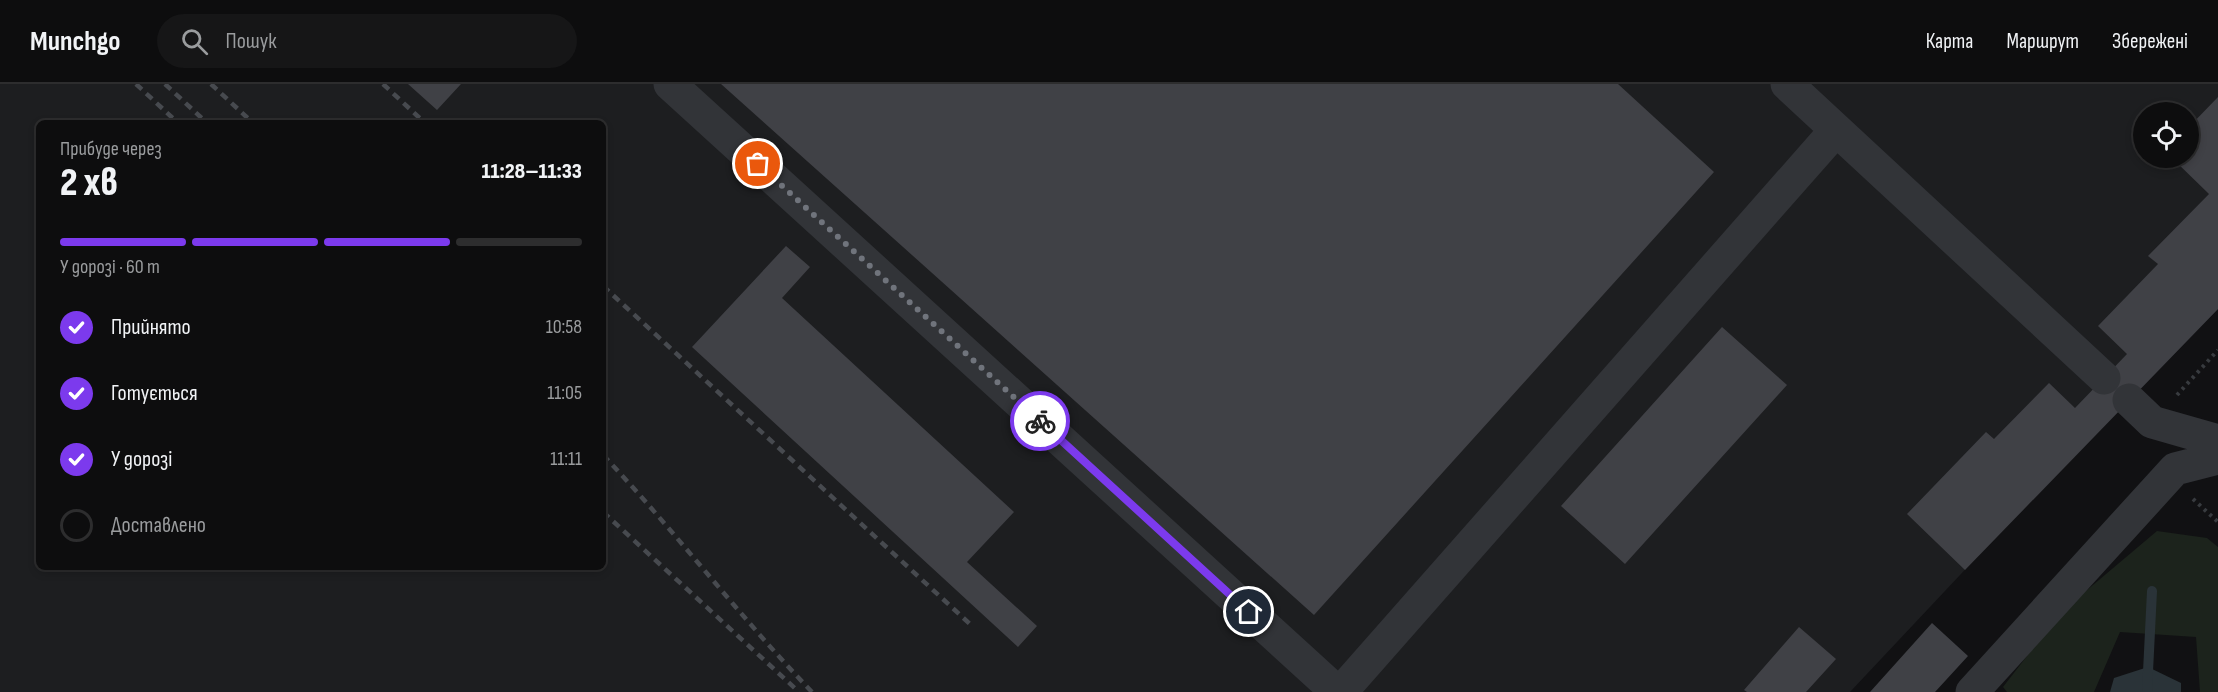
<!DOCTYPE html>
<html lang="uk">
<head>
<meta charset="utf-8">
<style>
	:root { --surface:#0d0d0e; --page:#161617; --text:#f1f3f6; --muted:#9a9c9e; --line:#2d2d2e; --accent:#7c3aed }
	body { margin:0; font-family:"Sofia Sans Condensed",sans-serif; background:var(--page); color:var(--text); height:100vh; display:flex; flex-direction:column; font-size:22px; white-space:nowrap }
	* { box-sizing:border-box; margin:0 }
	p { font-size:20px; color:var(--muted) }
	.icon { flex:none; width:33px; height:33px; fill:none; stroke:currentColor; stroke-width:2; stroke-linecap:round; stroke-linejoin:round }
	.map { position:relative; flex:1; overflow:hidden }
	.details { position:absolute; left:36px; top:36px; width:570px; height:450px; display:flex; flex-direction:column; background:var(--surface); border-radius:9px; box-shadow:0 3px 9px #0003,0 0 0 2px var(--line) }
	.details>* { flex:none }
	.fabs { position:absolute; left:2133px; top:18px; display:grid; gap:12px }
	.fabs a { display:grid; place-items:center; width:66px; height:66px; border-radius:50%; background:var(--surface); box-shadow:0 3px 9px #0003,0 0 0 2px var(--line); font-size:30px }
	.pin { position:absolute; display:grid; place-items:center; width:51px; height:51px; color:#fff; margin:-26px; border:3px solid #fff; border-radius:50%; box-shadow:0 2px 6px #0007 }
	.courier { position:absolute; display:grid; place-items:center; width:60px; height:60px; margin:-30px; border:4px solid #7c3aed; border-radius:50%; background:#fff; color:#222; box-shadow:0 2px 8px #0007 }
	.head em { font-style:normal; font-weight:800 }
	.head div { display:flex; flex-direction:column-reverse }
	.head { display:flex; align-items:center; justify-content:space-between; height:102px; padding:0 24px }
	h1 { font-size:39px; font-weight:800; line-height:45px }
	.bar { display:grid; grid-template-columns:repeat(4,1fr); gap:9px 6px; align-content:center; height:72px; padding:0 24px }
	.bar i { height:8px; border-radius:4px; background:var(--line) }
	.bar .current { background:var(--accent) }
	.bar p { grid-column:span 4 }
	ol { padding:0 24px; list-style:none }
	li { display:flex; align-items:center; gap:18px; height:66px }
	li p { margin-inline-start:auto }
	li .icon { padding:6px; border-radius:50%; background:var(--accent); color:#fff; stroke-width:4 }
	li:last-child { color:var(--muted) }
	li i { width:33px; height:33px; border:3px solid var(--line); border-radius:50% }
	header { display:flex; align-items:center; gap:36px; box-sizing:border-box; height:84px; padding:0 30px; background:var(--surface); border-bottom:2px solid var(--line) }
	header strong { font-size:28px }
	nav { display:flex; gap:33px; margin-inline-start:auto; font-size:21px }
	.search { width:420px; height:54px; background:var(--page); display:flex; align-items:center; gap:15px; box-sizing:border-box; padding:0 21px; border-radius:33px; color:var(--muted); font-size:22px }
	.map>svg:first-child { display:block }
</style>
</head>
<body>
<header>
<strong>Munchgo</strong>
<div class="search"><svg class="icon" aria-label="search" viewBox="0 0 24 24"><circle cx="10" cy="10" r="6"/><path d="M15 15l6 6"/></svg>Пошук</div>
<nav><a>Карта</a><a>Маршрут</a><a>Збережені</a></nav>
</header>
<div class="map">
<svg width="2218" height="608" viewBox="0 0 2218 608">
	<rect width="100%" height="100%" fill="#111113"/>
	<path fill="#1d1e20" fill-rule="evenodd" d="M0,0H2218V225L1992,457L1850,608H0ZM2144,28H2188V74H2144ZM39,39H603V483H39Z"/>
	<path fill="#1c231c" d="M2157,447L2207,454L2218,463V608H2200L2196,553L2120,548L2094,608H2007L2003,603L2061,528Z"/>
	<path fill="#2a3338" d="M2148,583L2181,599V608H2110L2114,594Z"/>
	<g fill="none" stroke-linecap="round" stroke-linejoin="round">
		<path stroke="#2a3338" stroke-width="10" d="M2147,608L2152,507"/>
	</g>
	<path fill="#404146" d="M408,0H461L437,26Z
		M721,0H1618L1714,88L1314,531Z
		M2218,13V225L1965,486L1907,430L1986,348L1994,355L2049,299L2075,324L2127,270L2098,242L2158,180L2148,172L2209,110L2172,74H2188V44Z
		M786,162L810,183L782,214L1014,428L967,478L1037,542L1018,563L692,263Z
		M1722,243L1787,301L1625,480L1561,422Z
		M1932,539L1968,572L1935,608H1870Z
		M1799,543L1836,575L1806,608H1747L1744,606Z"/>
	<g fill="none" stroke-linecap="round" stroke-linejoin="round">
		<path stroke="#383b3f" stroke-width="4" stroke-dasharray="3 4.5" stroke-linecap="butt" d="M2177,311L2218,266
			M2193,415L2218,438"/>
		<path stroke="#323438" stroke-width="33" d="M670,0L1337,608
			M1787,0L2104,294
			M2129,316L2152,338L2218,357
			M1341,608L1836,46
			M1972,608L2175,385L2218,374"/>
		<path stroke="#474a4f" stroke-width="4.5" stroke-dasharray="8 6" stroke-linecap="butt" d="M136,0L178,39
			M165,0L207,39
			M211,0L253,39
			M383,0L425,39
			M603,202L971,541
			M603,371C675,447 739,532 812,608
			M603,428L799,608"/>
	</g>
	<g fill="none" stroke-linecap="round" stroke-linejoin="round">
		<path stroke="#70747c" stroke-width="6" stroke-dasharray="0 10.8" d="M758,80L1040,337"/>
		<path stroke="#7c3aed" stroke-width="8" d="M1040,337L1249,528"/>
	</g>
</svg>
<div class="fabs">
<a><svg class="icon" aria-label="locate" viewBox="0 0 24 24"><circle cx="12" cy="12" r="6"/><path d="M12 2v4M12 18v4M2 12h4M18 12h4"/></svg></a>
</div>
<div class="pin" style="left:758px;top:80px;background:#ea580c"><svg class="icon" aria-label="bag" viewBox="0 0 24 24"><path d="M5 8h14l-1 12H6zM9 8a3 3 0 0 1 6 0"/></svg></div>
<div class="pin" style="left:1249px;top:528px;background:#1f2937"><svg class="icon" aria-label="home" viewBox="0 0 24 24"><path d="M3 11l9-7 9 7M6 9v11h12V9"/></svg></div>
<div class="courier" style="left:1040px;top:337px"><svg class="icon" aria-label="bike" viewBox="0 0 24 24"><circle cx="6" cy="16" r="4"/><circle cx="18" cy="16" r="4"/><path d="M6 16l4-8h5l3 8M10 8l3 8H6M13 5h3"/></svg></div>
<section class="details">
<div class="head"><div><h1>2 хв</h1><p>Прибуде через</p></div><em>11:28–11:33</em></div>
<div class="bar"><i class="current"></i><i class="current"></i><i class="current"></i><i></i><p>У дорозі · 60 m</p></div>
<ol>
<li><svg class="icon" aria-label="check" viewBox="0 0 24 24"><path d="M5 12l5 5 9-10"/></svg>Прийнято<p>10:58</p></li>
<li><svg class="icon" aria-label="check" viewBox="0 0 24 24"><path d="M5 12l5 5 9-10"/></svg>Готується<p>11:05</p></li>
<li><svg class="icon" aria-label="check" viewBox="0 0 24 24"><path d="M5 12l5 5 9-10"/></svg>У дорозі<p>11:11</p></li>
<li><i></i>Доставлено</li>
</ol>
</section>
</div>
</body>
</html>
